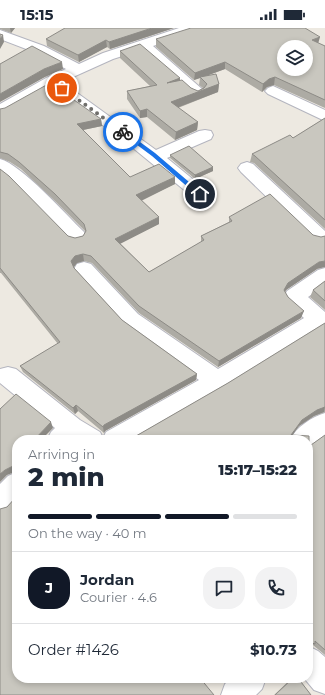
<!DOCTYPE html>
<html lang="en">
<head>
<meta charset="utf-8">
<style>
	:root { --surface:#fff; --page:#f2f2f3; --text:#1f2937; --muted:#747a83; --line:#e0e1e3; --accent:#111827 }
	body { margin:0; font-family:Montserrat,sans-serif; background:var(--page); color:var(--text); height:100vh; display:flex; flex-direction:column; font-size:15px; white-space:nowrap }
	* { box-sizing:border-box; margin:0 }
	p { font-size:13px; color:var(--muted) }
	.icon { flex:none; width:22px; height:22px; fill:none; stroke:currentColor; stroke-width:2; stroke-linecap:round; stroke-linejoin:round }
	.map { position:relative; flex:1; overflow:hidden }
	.drawer { position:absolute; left:12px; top:407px; width:301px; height:248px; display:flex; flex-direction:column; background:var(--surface); border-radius:16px; box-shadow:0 2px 6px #0003 }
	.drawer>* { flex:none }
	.controls { position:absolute; left:277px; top:12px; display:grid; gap:8px }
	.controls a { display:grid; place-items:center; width:36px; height:36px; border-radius:50%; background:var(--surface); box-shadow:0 2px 6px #0003; font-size:20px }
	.pin { position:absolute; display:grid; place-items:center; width:34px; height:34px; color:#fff; margin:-17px; border:2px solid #fff; border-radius:50%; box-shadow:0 1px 4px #0007 }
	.courier { position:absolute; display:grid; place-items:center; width:40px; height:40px; margin:-20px; border:3px solid #1a73e8; border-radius:50%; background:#fff; color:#222; box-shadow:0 1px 5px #0007 }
	.overview em { font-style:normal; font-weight:800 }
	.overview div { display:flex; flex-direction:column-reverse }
	.overview { display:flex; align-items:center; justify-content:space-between; height:68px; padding:0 16px }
	h1 { font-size:26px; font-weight:800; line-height:30px }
	.bar { display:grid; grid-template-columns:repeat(4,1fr); gap:6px 4px; align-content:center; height:48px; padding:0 16px }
	.bar i { height:5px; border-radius:3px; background:var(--line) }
	.bar .current { background:var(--accent) }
	.bar p { grid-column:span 4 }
	.line { display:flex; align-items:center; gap:10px; padding:0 16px; border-top:1px solid var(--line) }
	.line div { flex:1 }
	.round { display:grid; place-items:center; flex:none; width:42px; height:42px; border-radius:16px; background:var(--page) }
	.status { display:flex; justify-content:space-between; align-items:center; height:28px; padding:0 20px; background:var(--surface); direction:ltr }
	.status svg { height:11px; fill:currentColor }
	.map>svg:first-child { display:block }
</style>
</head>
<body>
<div class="status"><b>15:15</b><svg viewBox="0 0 49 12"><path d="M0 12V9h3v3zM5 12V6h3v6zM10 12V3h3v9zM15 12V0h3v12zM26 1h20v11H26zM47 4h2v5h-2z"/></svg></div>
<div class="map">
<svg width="325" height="667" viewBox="0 0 325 667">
	<rect width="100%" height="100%" fill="#ede9e1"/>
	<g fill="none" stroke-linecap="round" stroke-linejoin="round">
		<defs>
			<path id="minor" d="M179,0H200L198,3L153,18L202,61L205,64L202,67L197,69L192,67L141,22L113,31L62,54L156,122L199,103L205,102L211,103L213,107L211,111L167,130L206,162L209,166L206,170L200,172L194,170L122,111L51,60L6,86L0,88V76L46,50L66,41L34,24L0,11V2L44,18L79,36L103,25Z
				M273,58L325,82V93L268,66L265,63L268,60Z
				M0,131C22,137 65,186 84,204L86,209L84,214L77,216L70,214L12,154L0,145Z
				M247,134L253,136L325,203V213L319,215L312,213L241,144L238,140L241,136Z
				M84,234L91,236L138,286L218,341L304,290L287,275L284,269L287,263L318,242L325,240V257L308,269L325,284V298L226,360L136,412H47L51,404L55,400L0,355V341L8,339L16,341L80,392L100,404L103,410L106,404L199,352L124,298L77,246L74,241L77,236Z
				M325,385V409L308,421V412H290C296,399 312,389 325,385Z
				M17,444V473L9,482L0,485V456L8,448Z
				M308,618L318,623L325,629V666L314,662L304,650H308Z
				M231,650H266L262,661L256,667H221L225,656Z"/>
		</defs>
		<use href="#minor" stroke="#b4b5bf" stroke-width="2"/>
		<use href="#minor" fill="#fff" fill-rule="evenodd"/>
	</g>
	<path fill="#adaba4" d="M0,0H15L11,5L0,1Z
		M174,0L110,21L107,19L79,34L47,18L46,11Z
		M156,11L318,15L325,18V80L274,57L267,59L262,64L225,41L208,47L219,56L218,64L178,80L198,94L197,102L175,112L147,89L140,90L127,71V63L150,58L120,30V23L180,50V53L191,60L198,63L203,60L199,57L200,50L194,52L156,19Z
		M0,81L101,91L102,98L83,102L130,149L175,156L141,172L159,189V196L120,215L149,244L201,214V208L229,194V189L317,241L286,262L285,264L288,269L301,290L218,339L139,285L92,235L84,233L77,235L74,239V240L122,292L197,346L196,352L105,403L104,405L78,383L75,386L23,344L20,338L58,316L1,245H0V141L68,208L75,210L83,208L86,204L56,174L21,141L10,134L0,130Z
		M325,90V201L254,135L250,134L252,126L293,110Z
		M170,127L213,139V143L195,151L170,130Z
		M325,253V282L310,269L313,262Z
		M325,295V384L314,388L299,398L292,407L309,408V416L311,417L325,407V627L313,617L312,618L308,616V412H114L113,408H136L228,355Z
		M292,650H298L311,667H274Z"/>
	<path fill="#8d8b86" d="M10,0H15L11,5Z
		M152,0H174L110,21L109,14Z
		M3,7L4,14L0,21V11Z
		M320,9L318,16L312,12Z
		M106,12L107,19L79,34L78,27Z
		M62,34L63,41L45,49L0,74V66L44,41Z
		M225,34V41L201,50L200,49V50L194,52L195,45Z
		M275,49L274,57L267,59L262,64L263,56L269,51Z
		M180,50V58L167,55Z
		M219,56L218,64L171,82V74Z
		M147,81V89L140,90V83Z
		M101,91L102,98L78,103L77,96Z
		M198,94L197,102L175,112L176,104Z
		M213,139V143L195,151V147Z
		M175,149V156L137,175L136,167Z
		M159,189V196L116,218L115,211Z
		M83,226L84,233L77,235L73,240L71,233L75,228Z
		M325,233V239L317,241L286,262L283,268L284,262L288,255L319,234Z
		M304,283L301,290L218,339L219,333Z
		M197,346L196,352L105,403L104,405L103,399L104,397Z
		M76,377L78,383L75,386L73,380Z
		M325,379L324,384L314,388L299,398L289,412L291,407L302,392L317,382Z
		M51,394L53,400L41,412H34Z
		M15,437L17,443L7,447L0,454V446L5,442Z"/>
	<path fill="#c9c7bf" stroke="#8d8b86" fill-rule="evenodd" d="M65,0H152L109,14L106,12L78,27L46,11Z
		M191,0H305L320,9L312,12L325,18V72L275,49L269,51L263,56L225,34L195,45L156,11ZM284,19H306V41H284Z
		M0,6L3,7L0,11Z
		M140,16L180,50L167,55L182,52L191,60L198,63L204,60L207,56L200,49L216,46L219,56L171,74L198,94L176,104L147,81L140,83L127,63L157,57L120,23Z
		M32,18L62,34L44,41L0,66V36Z
		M50,55L101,91L77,96L130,149L159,136L175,149L136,167L159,189L115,211L149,244L204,212L201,208L232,193L229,189L270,166L313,207L321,209L325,208V233L319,234L288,255L284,262L288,269L304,283L219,333L139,278L91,228L83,226L75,228L71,233L74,240L122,292L197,346L104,397L103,399L76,377L73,380L20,338L60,314L0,240V141L9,148L68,208L75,210L83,208L86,203L84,196L55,166L19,134L8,126L0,124V81L5,80Z
		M325,90V192L255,128L252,126L290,107L293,110Z
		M189,118L213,139L195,147L170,127Z
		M325,253V273L313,262Z
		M325,295V379L317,382L302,392L291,407L309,408V416L311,417L325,407V622L315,613V616L312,615L308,610V412H117L113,408H136L228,355Z
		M16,366L51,394L34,412H17V650H200L214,667H0V481L7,479L16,469L15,437L5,442L0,446V381Z
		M293,650H298L311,667H275Z"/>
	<path fill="#1a73e8" d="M121,103H125L155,125L202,165V168H198L152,128L121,105Z"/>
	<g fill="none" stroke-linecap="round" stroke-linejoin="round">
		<path stroke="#706f6c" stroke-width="4" stroke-dasharray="0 7.2" d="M62,60L123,104"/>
	</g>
</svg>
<div class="controls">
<a><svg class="icon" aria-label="layers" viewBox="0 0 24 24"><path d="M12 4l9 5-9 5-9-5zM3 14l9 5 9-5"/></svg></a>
</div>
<div class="pin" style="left:62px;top:60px;background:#ea580c"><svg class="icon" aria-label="bag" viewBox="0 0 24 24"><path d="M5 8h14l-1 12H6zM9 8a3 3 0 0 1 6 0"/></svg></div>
<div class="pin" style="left:200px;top:166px;background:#1f2937"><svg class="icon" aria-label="home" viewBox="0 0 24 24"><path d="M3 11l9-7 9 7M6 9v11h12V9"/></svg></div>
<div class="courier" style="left:123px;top:104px"><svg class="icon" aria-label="bike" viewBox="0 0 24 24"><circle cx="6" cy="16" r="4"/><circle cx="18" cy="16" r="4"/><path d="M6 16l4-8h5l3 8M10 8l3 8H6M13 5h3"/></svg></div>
<section class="drawer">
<div class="overview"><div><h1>2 min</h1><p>Arriving in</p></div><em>15:17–15:22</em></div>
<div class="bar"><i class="current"></i><i class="current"></i><i class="current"></i><i></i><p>On the way · 40 m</p></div>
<div class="line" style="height:72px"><b class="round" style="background:var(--accent);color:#fff">J</b><div><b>Jordan</b><p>Courier · 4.6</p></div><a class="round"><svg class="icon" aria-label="chat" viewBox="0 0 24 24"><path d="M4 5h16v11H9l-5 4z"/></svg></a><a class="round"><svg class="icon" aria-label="phone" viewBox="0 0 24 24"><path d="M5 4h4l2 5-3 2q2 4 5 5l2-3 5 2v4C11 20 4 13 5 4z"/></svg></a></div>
<div class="line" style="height:52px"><div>Order #1426</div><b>$10.73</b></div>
</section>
</div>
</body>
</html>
